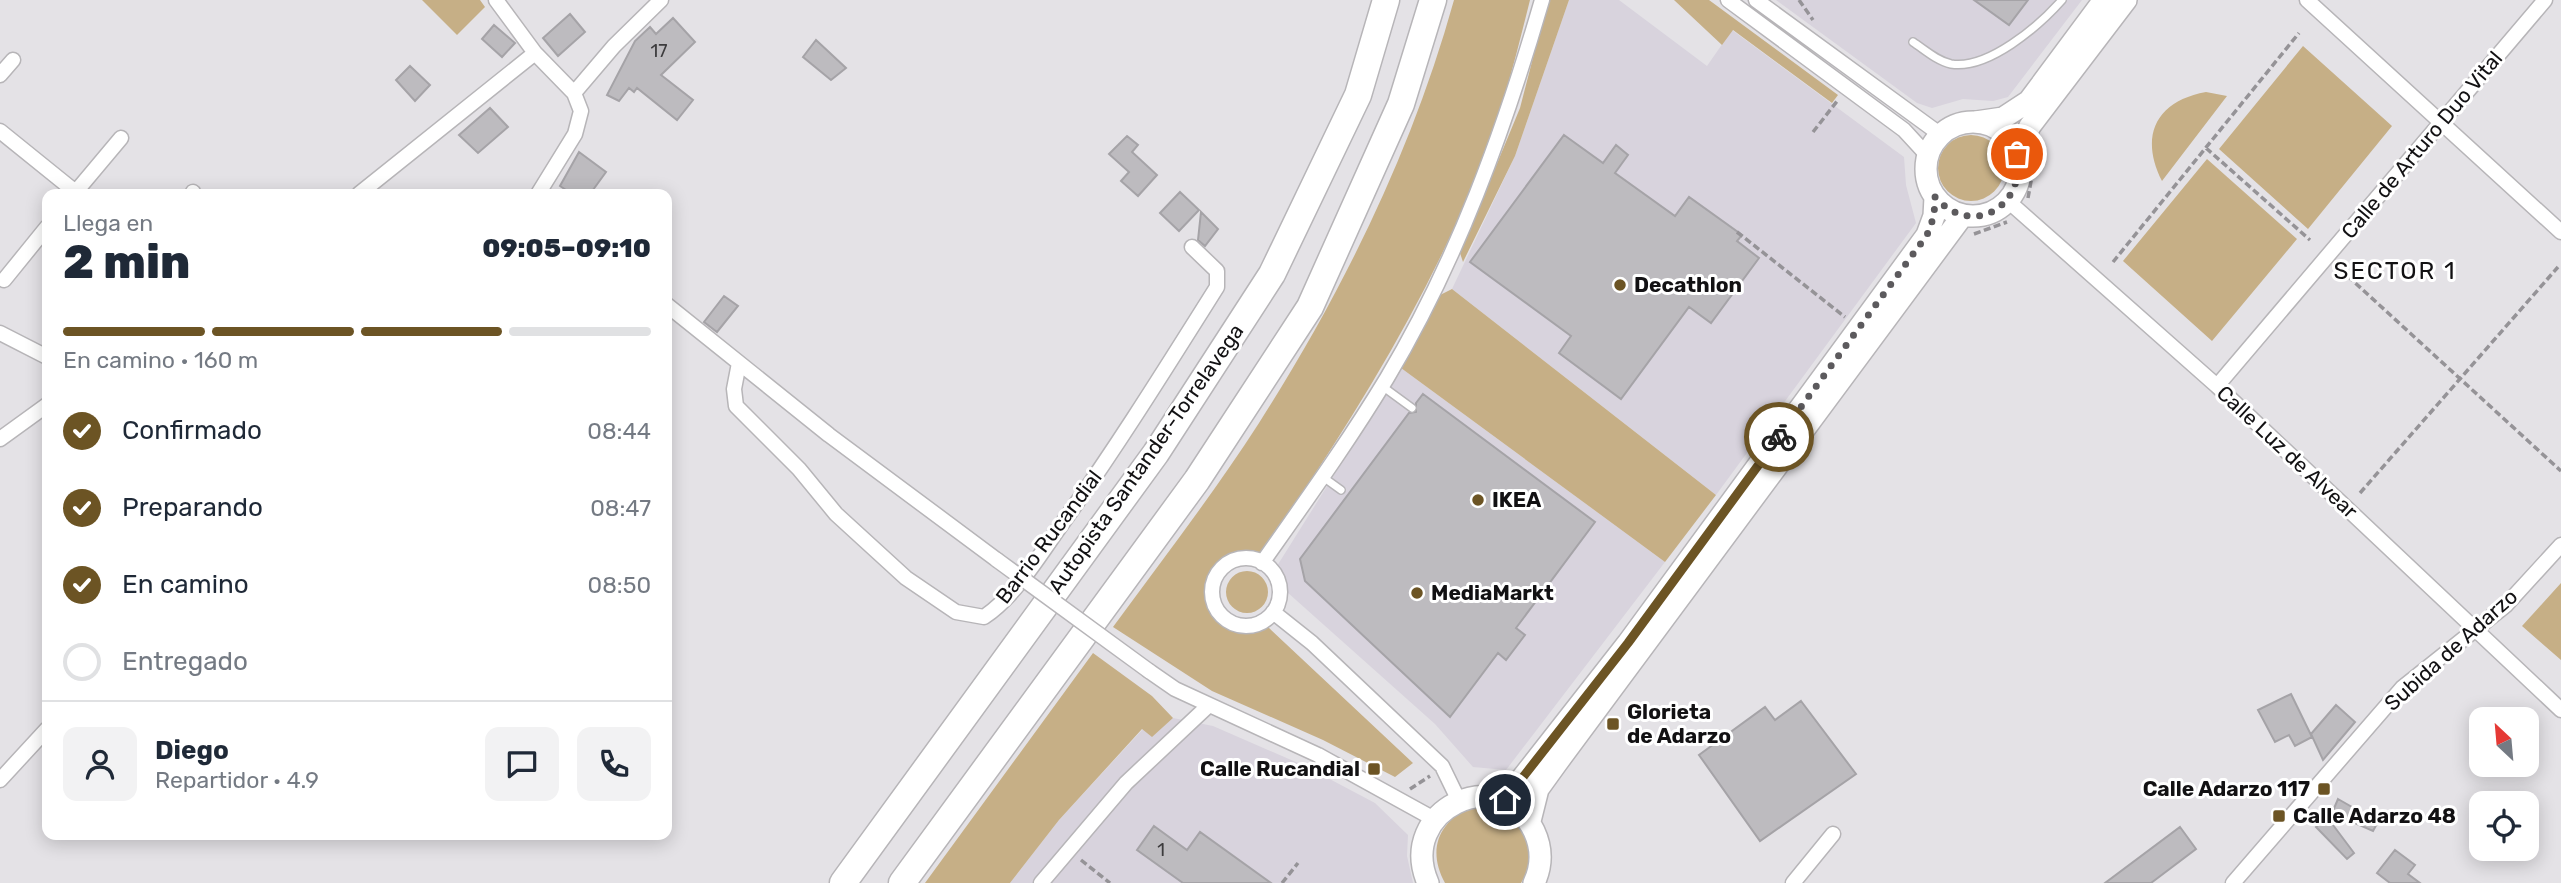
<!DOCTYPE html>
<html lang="es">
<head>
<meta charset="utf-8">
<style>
	:root { --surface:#fff; --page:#f2f2f3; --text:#1f2937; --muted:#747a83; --line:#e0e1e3; --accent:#6c5424 }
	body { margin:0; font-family:Rubik,sans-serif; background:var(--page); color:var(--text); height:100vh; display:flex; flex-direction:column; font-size:26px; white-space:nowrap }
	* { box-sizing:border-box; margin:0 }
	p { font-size:23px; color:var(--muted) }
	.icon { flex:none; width:38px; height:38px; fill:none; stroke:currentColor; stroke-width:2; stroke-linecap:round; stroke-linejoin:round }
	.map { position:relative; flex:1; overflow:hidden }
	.details { position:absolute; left:42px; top:189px; width:630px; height:651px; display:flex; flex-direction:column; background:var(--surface); border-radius:14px; box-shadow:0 4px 18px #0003 }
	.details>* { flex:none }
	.needle { width:46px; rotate:334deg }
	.controls { position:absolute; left:2469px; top:707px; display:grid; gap:14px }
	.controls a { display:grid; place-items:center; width:70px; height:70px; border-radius:14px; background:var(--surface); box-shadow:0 4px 18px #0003; font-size:35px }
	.pin { position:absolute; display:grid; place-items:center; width:60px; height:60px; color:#fff; margin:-30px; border:4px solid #fff; border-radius:50%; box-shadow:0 2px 7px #0007 }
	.courier { position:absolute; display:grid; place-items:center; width:70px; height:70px; margin:-35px; border:5px solid #6c5424; border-radius:50%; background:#fff; color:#222; box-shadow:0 2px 9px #0007 }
	.headline em { font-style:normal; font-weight:800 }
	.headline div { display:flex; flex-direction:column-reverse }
	.headline { display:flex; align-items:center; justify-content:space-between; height:119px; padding:0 21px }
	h1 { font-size:46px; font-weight:800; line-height:52px }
	.bar { display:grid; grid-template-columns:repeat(4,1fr); gap:10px 7px; align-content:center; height:84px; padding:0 21px }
	.bar i { height:9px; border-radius:5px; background:var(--line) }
	.bar .active { background:var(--accent) }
	.bar p { grid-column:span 4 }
	.line { display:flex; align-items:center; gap:18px; padding:0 21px; border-top:2px solid var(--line) }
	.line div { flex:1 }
	.round { display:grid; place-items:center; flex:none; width:74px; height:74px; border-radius:14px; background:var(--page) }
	ol { padding:0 21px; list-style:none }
	li { display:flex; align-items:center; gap:21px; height:77px }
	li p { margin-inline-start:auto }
	li .icon { padding:7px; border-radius:50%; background:var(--accent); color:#fff; stroke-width:4 }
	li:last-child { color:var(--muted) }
	li i { width:38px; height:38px; border:4px solid var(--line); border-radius:50% }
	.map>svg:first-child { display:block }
</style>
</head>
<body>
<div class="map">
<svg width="2561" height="883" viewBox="0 0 2561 883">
	<rect width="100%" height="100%" fill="#e4e2e6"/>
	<path fill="#d8d3dd" d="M1569,0H1619L1707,66L1732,30L1904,157L1906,185L1916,223L1716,495L1452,289L1515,156Z
		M1776,0H2082L2008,97L1993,101L1963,99L1932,108L1917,103Z
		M1401,368L1665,562L1506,770L1473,767L1435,724L1287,592L1277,566Z
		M1173,718L1213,726L1305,766L1375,803L1408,835L1407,856L1413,883H1010L1059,820L1143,729L1152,736Z"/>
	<path fill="#c6af86" d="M422,0H480L485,7L457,35Z
		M1454,0H1530C1516,56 1502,113 1480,168C1425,306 1345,432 1261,554C1250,556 1240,552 1229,557C1197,574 1199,621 1236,632C1247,635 1258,627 1268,627L1413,763L1395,777L1323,740L1212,691L1113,627C1162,560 1214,493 1259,423C1343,291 1412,151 1454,0Z
		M1548,0H1569L1515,156L1463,262L1460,253L1520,108Z
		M1674,0H1709L1838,95L1832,103L1733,30L1722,45Z
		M2303,46L2392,126L2308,229L2219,149Z
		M2206,92L2227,96L2162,181C2139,136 2156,101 2206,92Z
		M1938 168a33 33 0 1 1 66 0a33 33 0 1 1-66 0Z
		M2207,159L2297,239L2212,341L2123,261Z
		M1452,289L1716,495L1665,562L1401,368L1440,295Z
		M1226 592a21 21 0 1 1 42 0a21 21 0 1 1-42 0Z
		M2561,583V660L2522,626Z
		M1093,653L1152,696L1173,718L1152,737L1142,729L1059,820L1010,883H925Z
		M1472,806C1480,807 1491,806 1499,809C1529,820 1537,858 1521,883H1445C1427,850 1438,822 1472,806Z"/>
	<path fill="#bdbbbf" stroke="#a5a3a7" stroke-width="2" d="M1974,0H2028L2009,25Z
		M570,14L585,32L558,56L543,38Z
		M673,18L695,42L661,75L693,100L677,120L637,88L634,92L629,88L619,101L607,95L635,41L650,27L656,34Z
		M494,25L515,43L502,57L482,39Z
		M816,40L846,68L831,80L803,57Z
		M410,66L430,85L415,101L396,80Z
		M490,108L508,127L478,153L459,135Z
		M1564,135L1603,163L1616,145L1628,155L1615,173L1675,216L1689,197L1742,235L1737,241L1759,258L1711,323L1689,307L1621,399L1559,353L1571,336L1470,262Z
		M1127,136L1138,145L1132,152L1157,175L1138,196L1121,181L1129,172L1109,154Z
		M579,152L606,172L590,194H572L560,186Z
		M1180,192L1199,210L1179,231L1160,213Z
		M1201,212L1218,229L1205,246L1198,240Z
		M724,296L738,306L717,332L704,322Z
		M1423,394L1595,522L1516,628L1525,635L1506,660L1498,653L1450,717L1305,581L1300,559L1409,413L1416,412V403Z
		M2291,694L2312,737L2295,746L2289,735L2275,742L2258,710Z
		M1801,701L1856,774L1760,841L1699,755L1765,707L1775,720Z
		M2336,705L2355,722L2323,760L2311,734Z
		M2338,799L2378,822L2373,831L2332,813Z
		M2327,817L2354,853L2347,859L2316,827Z
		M1154,826L1187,850L1200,832L1271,883H1183L1137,850Z
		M2180,827L2196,849L2151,883H2105Z
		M2395,850L2415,865L2408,874L2420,883H2390L2377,873Z"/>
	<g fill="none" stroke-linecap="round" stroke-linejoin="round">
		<defs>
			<path id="lane" d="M1913,42C1925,50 1937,61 1951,64C1988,70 2039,26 2062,0
				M1382,386L1412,408
				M1323,477L1341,490"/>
			<path id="street" d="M496,0L535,53L574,93L581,111L575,134L538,194
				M1728,0L1904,130L1927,155
				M1756,0L1941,135
				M2307,0L2561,232
				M0,75L13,60
				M574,93L614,46L661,0
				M0,131L78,194
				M74,194L121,138
				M192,194L193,192
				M359,194L535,53
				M2008,201L2217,386L2561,710
				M4,280L47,227
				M667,305L829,435L997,560
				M0,333L47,357
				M739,363L734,389L736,406L799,469L836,514L906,578L956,612L984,617C1015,596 1037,559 1059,528C1115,450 1166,368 1217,287V271L1192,247
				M2217,386L2545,0
				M0,439L47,405
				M1212 592a34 34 0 1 1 68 0a34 34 0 1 1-68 0Z
				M1262,563C1305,502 1349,441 1387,378C1457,261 1504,131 1542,0
				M1273,612L1312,643L1442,766L1459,801
				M1149,671L1175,689L1318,755L1434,819
				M0,780L47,729
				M1041,883L1126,783L1208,706
				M1793,883L1833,834
				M2233,883L2402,688L2506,605L2561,545"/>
			<path id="secondary" d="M1976,122L2003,118L2029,101L2104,0
				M1926 169a47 47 0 1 1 94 0a47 47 0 1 1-94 0Z
				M2017,154L2030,126L2126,0
				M1505,800L1628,643L1927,235L1934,216L1935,197
				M1530,821L1538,789L1556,764L1963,215
				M1428,883C1396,810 1500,760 1534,831C1542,848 1542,866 1534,883"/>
			<path id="highway" d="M843,883L1156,453L1272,274L1358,95L1386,0
				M902,883L1197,480L1310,307L1401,104L1433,0"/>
		</defs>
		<use href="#lane" stroke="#b7b5b8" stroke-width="10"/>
		<use href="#street" stroke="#b7b5b8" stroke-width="17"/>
		<use href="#secondary" stroke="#b7b5b8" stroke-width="24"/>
		<use href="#highway" stroke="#b7b5b8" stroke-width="29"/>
		<path stroke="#959397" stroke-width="3.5" stroke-dasharray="7 3.5" stroke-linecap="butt" d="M1799,0L1813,20
			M1813,132L1838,100
			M2206,148L2310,240
			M2028,198L2034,165
			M1737,232L1845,317
			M1974,234L2007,222
			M2113,262L2299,33
			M2340,269L2561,471
			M2360,493L2558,267
			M1410,789L1430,776
			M1081,860L1110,883
			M1282,883L1298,863"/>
		<use href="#lane" stroke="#fff" stroke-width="7"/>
		<use href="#street" stroke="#fff" stroke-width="14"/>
		<use href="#secondary" stroke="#fff" stroke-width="21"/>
		<use href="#highway" stroke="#fff" stroke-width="26"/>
		<defs>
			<path id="street-bridge" d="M997,560L1149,671"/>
		</defs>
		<use href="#street-bridge" stroke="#b7b5b8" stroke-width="17" stroke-linecap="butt"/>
		<use href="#street-bridge" stroke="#fff" stroke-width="14"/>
	</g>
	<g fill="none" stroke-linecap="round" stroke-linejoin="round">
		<path stroke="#5c5a5d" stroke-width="7" stroke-dasharray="0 12.6" d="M1779,437L1927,235L1934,216L1935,197C1972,239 2026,207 2017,154"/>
		<path stroke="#6c5424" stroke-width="9" d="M1505,800L1628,643L1779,437"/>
	</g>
	<g fill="#6c5424" stroke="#fff" stroke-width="2.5">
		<circle cx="1620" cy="285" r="7"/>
		<circle cx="1478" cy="500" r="7"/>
		<circle cx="1417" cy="593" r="7"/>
		<rect x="1606" y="717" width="14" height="14" rx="3.5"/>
		<rect x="1367" y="762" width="14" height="14" rx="3.5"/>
		<rect x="2317" y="782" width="14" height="14" rx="3.5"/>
		<rect x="2272" y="809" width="14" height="14" rx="3.5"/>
	</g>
	<g text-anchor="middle" stroke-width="6" stroke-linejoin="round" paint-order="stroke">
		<g font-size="18" fill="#3d3c3e">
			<text x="659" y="57">17</text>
			<text x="1161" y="856">1</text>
		</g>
		<g font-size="21" fill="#121113" stroke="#fff">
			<text transform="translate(2422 145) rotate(-50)" y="7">Calle de Arturo Duo Vital</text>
			<text transform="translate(2287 452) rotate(43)" y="7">Calle Luz de Alvear</text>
			<text transform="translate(1146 459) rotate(-55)" y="7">Autopista Santander-Torrelavega</text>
			<text transform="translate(1049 537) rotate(-53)" y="7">Barrio Rucandial</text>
			<text transform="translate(2451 650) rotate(-42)" y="7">Subida de Adarzo</text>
		</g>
		<g font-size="21" font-weight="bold" fill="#121113" stroke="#fff" text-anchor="start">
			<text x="1634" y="292">Decathlon</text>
			<text x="1492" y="507">IKEA</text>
			<text x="1431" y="600">MediaMarkt</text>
			<text x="1627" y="719">Glorieta<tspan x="1627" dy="24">de Adarzo</tspan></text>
			<text x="1360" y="776" text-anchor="end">Calle Rucandial</text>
			<text x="2310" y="796" text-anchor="end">Calle Adarzo 117</text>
			<text x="2293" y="823">Calle Adarzo 48</text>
		</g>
		<g font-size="24" letter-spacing="2" fill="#121113" stroke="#fff">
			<text x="2395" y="279">SECTOR 1</text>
		</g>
	</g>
</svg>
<div class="controls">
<a><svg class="needle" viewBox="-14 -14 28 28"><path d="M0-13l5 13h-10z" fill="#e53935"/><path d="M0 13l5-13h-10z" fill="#747a83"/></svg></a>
<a><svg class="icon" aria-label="locate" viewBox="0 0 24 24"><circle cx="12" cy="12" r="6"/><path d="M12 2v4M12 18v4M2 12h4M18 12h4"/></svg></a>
</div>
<div class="pin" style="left:2017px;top:154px;background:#ea580c"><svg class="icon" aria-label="bag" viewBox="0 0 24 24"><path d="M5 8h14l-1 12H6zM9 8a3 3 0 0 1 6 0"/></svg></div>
<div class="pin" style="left:1505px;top:800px;background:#1f2937"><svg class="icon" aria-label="home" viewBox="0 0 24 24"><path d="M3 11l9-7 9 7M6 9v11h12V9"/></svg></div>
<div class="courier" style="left:1779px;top:437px"><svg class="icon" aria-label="bike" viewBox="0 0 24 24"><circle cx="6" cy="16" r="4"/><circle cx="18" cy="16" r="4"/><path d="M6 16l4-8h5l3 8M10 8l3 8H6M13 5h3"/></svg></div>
<section class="details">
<div class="headline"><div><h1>2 min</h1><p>Llega en</p></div><em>09:05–09:10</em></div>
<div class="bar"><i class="active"></i><i class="active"></i><i class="active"></i><i></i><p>En camino · 160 m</p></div>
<ol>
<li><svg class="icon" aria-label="check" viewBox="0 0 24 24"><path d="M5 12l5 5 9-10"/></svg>Confirmado<p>08:44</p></li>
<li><svg class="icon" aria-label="check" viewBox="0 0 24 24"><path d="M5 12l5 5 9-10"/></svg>Preparando<p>08:47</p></li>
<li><svg class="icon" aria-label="check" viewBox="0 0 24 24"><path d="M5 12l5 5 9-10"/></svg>En camino<p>08:50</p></li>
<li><i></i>Entregado</li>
</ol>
<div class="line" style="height:126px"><a class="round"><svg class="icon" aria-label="person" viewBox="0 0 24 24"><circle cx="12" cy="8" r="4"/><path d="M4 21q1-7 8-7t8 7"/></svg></a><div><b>Diego</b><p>Repartidor · 4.9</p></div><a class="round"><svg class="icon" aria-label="chat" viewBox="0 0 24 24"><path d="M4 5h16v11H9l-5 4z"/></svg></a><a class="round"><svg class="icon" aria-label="phone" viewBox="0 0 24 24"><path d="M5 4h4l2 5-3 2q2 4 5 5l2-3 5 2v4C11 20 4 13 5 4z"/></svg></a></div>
</section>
</div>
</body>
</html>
